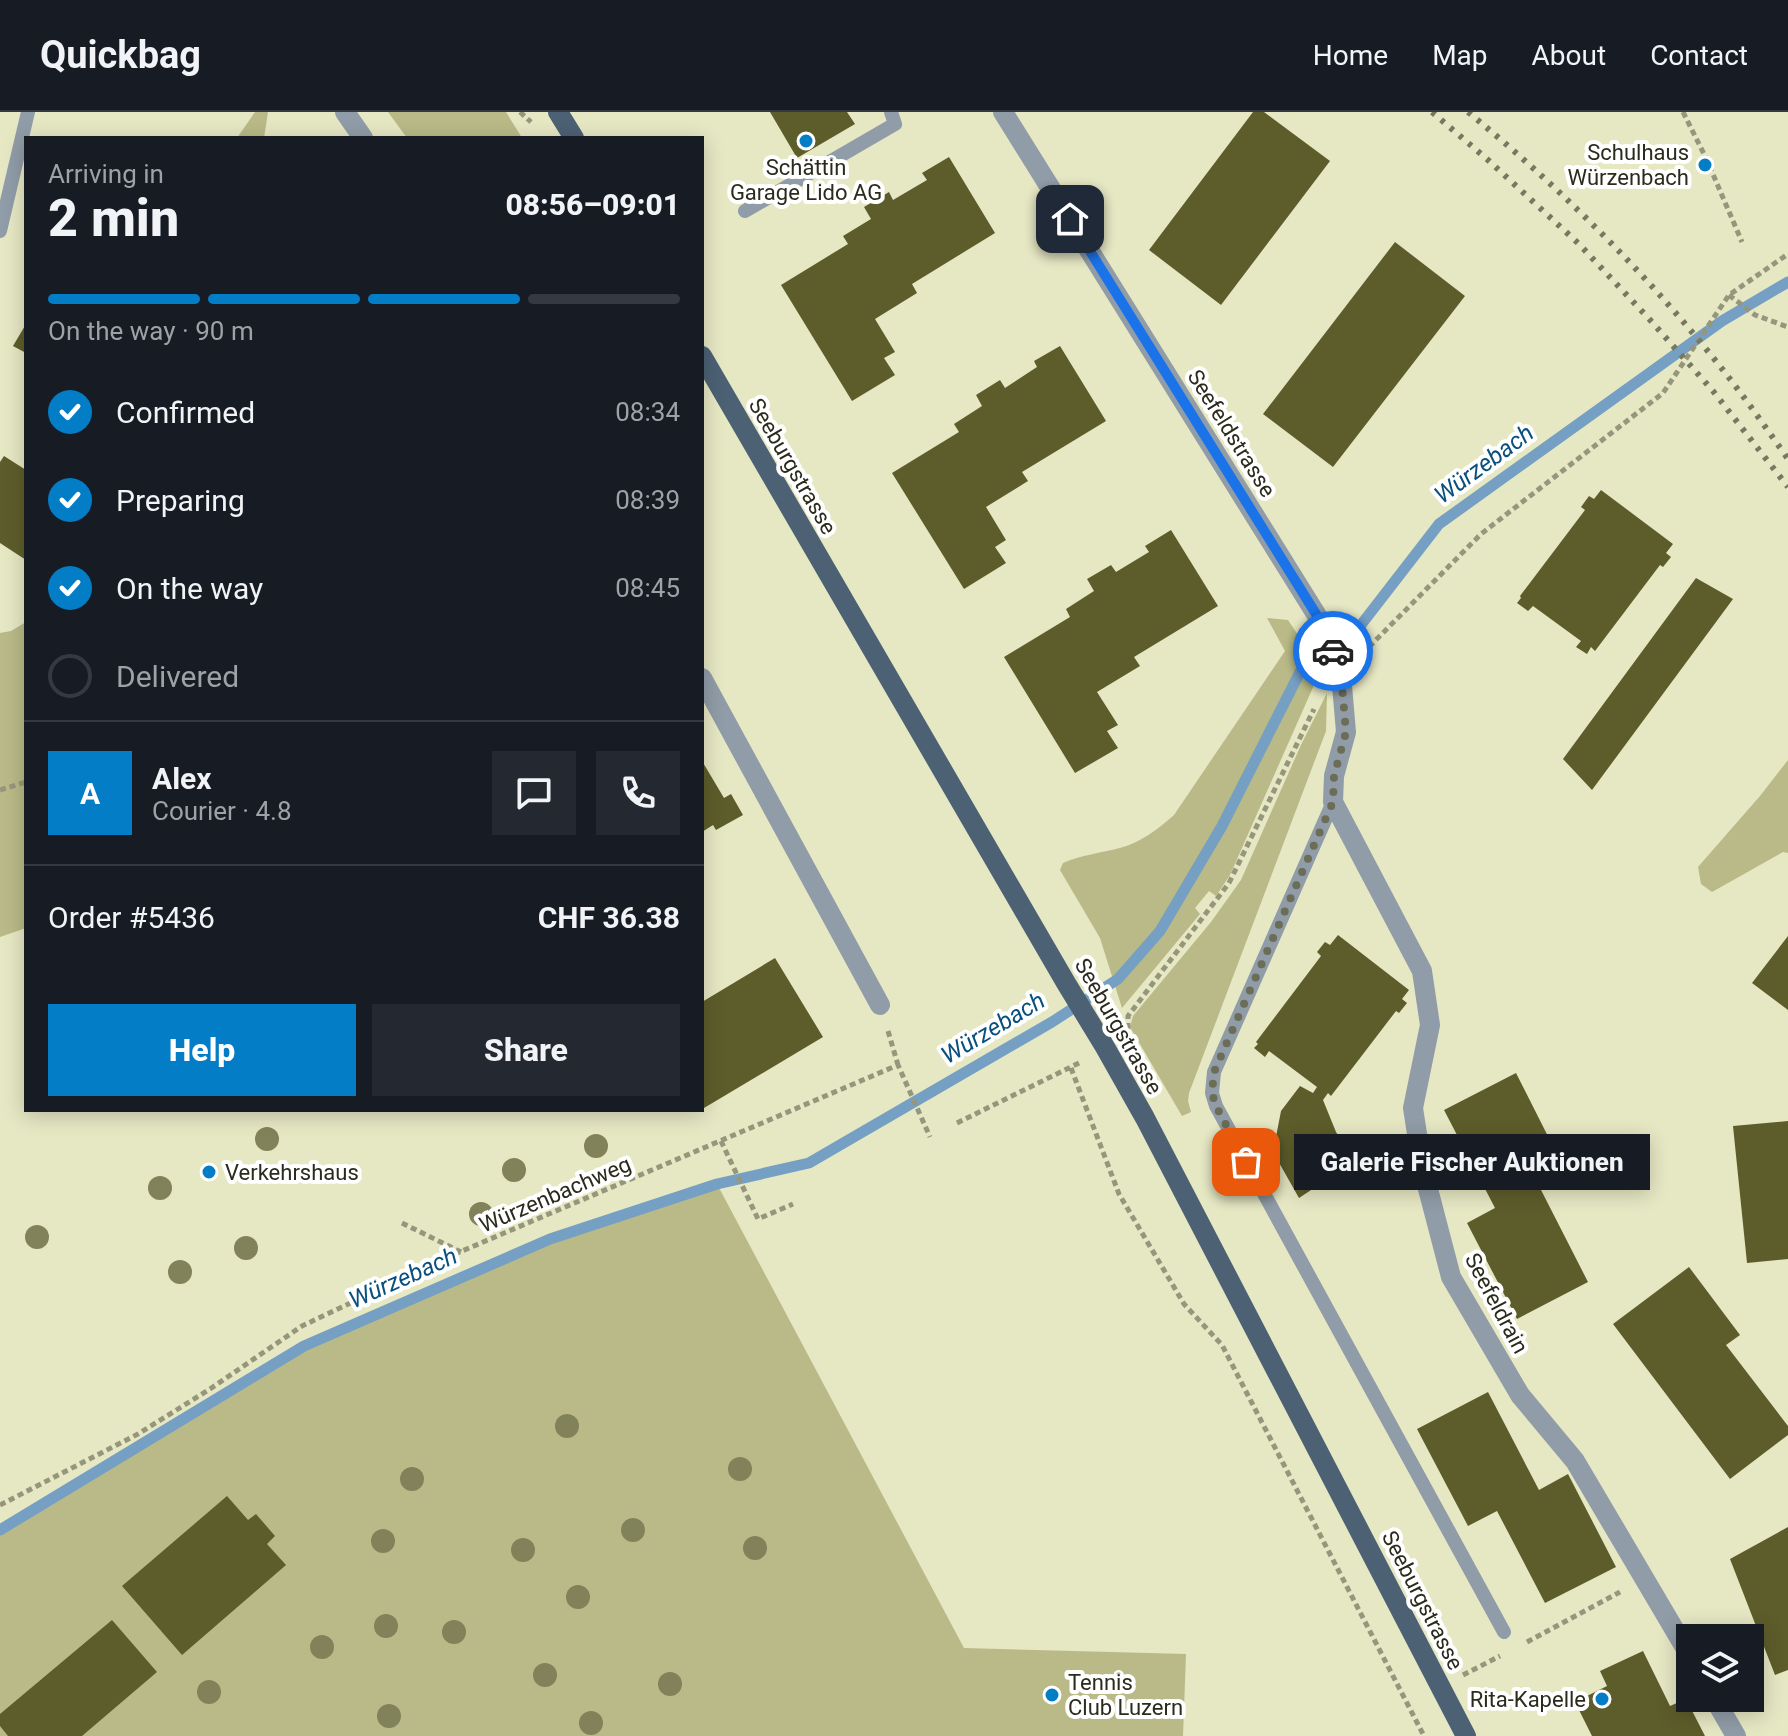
<!DOCTYPE html>
<html lang="en">
<head>
<meta charset="utf-8">
<style>
	:root { --surface:#171b24; --page:#242831; --text:#f1f3f6; --muted:#9ea1a6; --line:#363941; --accent:#037dc6 }
	body { margin:0; font-family:Roboto,sans-serif; background:var(--page); color:var(--text); height:100vh; display:flex; flex-direction:column; font-size:30px; white-space:nowrap }
	* { box-sizing:border-box; margin:0 }
	p { font-size:26px; color:var(--muted) }
	.icon { flex:none; width:44px; height:44px; fill:none; stroke:currentColor; stroke-width:2; stroke-linecap:round; stroke-linejoin:round }
	.map { position:relative; flex:1; overflow:hidden }
	.details { position:absolute; left:24px; top:24px; width:680px; height:976px; display:flex; flex-direction:column; background:var(--surface); border-radius:0px; box-shadow:0 4px 20px #0003 }
	.details>* { flex:none }
	.buttons { position:absolute; left:1676px; top:1512px; display:grid; gap:16px }
	.buttons a { display:grid; place-items:center; width:88px; height:88px; border-radius:0px; background:var(--surface); box-shadow:0 4px 20px #0003; font-size:40px }
	.pin { position:absolute; display:grid; place-items:center; width:68px; height:68px; color:#fff; margin:-34px; border-radius:16px; box-shadow:0 4px 12px #0006 }
	.courier { position:absolute; display:grid; place-items:center; width:80px; height:80px; margin:-40px; border:6px solid #1a73e8; border-radius:50%; background:#fff; color:#222; box-shadow:0 2px 10px #0007 }
	.bubble { position:absolute; height:56px; border-radius:0px; background:var(--surface); box-shadow:0 4px 20px #0003; font-size:26px; font-weight:800; line-height:56px; text-align:center }
	.summary em { font-style:normal; font-weight:800 }
	.summary div { display:flex; flex-direction:column-reverse }
	.summary { display:flex; align-items:center; justify-content:space-between; height:136px; padding:0 24px }
	h1 { font-size:52px; font-weight:800; line-height:60px }
	.bar { display:grid; grid-template-columns:repeat(4,1fr); gap:12px 8px; align-content:center; height:96px; padding:0 24px }
	.bar i { height:10px; border-radius:6px; background:var(--line) }
	.bar .on { background:var(--accent) }
	.bar p { grid-column:span 4 }
	.line { display:flex; align-items:center; gap:20px; padding:0 24px; border-top:2px solid var(--line) }
	.line div { flex:1 }
	.round { display:grid; place-items:center; flex:none; width:84px; height:84px; border-radius:0px; background:var(--page) }
	ol { padding:0 24px; list-style:none }
	li { display:flex; align-items:center; gap:24px; height:88px }
	li p { margin-inline-start:auto }
	li .icon { padding:8px; border-radius:50%; background:var(--accent); color:#fff; stroke-width:4 }
	li:last-child { color:var(--muted) }
	li i { width:44px; height:44px; border:4px solid var(--line); border-radius:50% }
	.button { display:flex; gap:16px; margin-top:auto; padding:16px 24px }
	.button a { flex:1; height:92px; border-radius:0px; background:var(--accent); color:#fff; font-size:32px; font-weight:800; line-height:92px; text-align:center }
	.button a+a { background:var(--page); color:var(--text) }
	header { display:flex; align-items:center; gap:48px; box-sizing:border-box; height:112px; padding:0 40px; background:var(--surface); border-bottom:2px solid var(--line) }
	header strong { font-size:38px }
	nav { display:flex; gap:44px; margin-inline-start:auto; font-size:28px }
	.map>svg:first-child { display:block }
</style>
</head>
<body>
<header>
<strong>Quickbag</strong>
<nav><a>Home</a><a>Map</a><a>About</a><a>Contact</a></nav>
</header>
<div class="map">
<svg width="1788" height="1624" viewBox="0 0 1788 1624">
	<rect width="100%" height="100%" fill="#e6e7c3"/>
	<path fill="#b9ba87" d="M255,0H268L264,26H237Z
		M388,0H506L522,26H407Z
		M1267,506L1288,508L1318,553V564L1230,763L1216,784L1209,779L1195,796L1200,802L1122,896L1100,826L1060,758L1063,751C1081,743 1101,741 1120,736C1142,730 1158,717 1174,703L1285,539Z
		M26,510V816L0,825V521L11,519Z
		M1327,581L1326,619L1189,981L1188,989L1191,1000L1182,1004L1130,915L1133,904L1211,810L1241,768L1301,633Z
		M1788,648V741L1783,740L1712,780L1701,772L1698,755L1760,684Z
		M717,1072L964,1536L1186,1542L1183,1624H0V1418L304,1234L550,1127Z"/>
	<g fill="none" stroke-linecap="round" stroke-linejoin="round">
		<path stroke="#759fc3" stroke-width="11" d="M0,1418L304,1234L550,1127L717,1072L809,1051L1052,910L1118,867L1160,819L1222,714L1304,552L1357,518L1439,412L1722,209L1788,170"/>
	</g>
	<path fill="#5d5d2b" d="M770,0H847L855,12L797,46Z
		M1253,0H1264L1330,49L1221,193L1149,138Z
		M949,45L995,121L912,172L917,181L875,207L895,240L884,246L895,263L852,289L781,173L848,132L843,124L871,107L864,95L889,80L893,88L927,68L922,61Z
		M1395,130L1465,184L1333,355L1263,302Z
		M26,212V241L13,234Z
		M1060,234L1106,309L1022,360L1028,369L986,395L1006,428L995,435L1006,451L964,477L892,361L959,320L954,312L982,294L976,283L1000,268L1005,276L1037,255L1034,249Z
		M4,344L26,358V448L0,431V350Z
		M1601,378L1673,432L1666,441L1671,445L1663,455L1660,453L1595,539L1591,535L1587,542L1576,535L1581,529L1533,494L1528,499L1517,491L1521,486L1520,484L1585,398L1581,395L1589,384L1594,387Z
		M1171,418L1218,494L1134,545L1140,554L1097,580L1118,613L1107,619L1118,636L1075,661L1004,545L1070,505L1066,497L1094,479L1087,467L1111,453L1116,460L1149,440L1145,434Z
		M1696,466L1733,487L1592,678L1563,647Z
		M702,649L724,686L731,682L743,703L716,718L713,713L702,720Z
		M1338,823L1409,878L1402,887L1407,891L1399,901L1396,899L1331,984L1328,981L1323,988L1336,1020L1355,1049L1299,1086L1273,1040L1281,999L1300,974L1313,981L1317,975L1269,939L1265,945L1254,936L1258,932L1256,930L1321,844L1317,840L1325,830L1330,833Z
		M1788,824V898L1752,871Z
		M775,846L823,925L704,996L702,993V890Z
		M1516,961L1566,1060L1539,1074L1588,1170L1517,1207L1467,1111L1495,1096L1444,998Z
		M1788,1009V1147L1747,1151L1733,1014Z
		M1689,1155L1740,1223L1726,1233L1788,1314V1323L1730,1367L1613,1212Z
		M1488,1280L1539,1378L1568,1362L1616,1455L1545,1491L1497,1399L1468,1414L1417,1317Z
		M227,1384L248,1408L256,1402L275,1424L267,1432L286,1453L182,1543L122,1474Z
		M1788,1415V1558L1775,1563L1730,1447Z
		M112,1508L157,1560L82,1624H8L0,1614V1602Z
		M1643,1539L1670,1594L1686,1587L1705,1624H1592L1575,1590L1607,1574L1600,1559Z"/>
	<g fill="none" stroke-linecap="round" stroke-linejoin="round">
		<path stroke="#96967c" stroke-width="5" stroke-dasharray="6 4" stroke-linecap="butt" d="M520,0L531,10
			M1683,0L1706,46L1742,130
			M1729,183L1755,203L1788,215
			M1362,542L1481,422L1663,281L1729,183L1788,142
			M0,678L26,670
			M1128,917V904L1229,771L1314,597
			M888,919L898,953
			M1071,956L1119,1082L1184,1192L1222,1233L1424,1624
			M957,1011L1081,950
			M721,1029L758,1107L793,1092
			M402,1111L461,1140
			M0,1393L138,1322L210,1277L302,1214L441,1148L898,953L930,1025
			M1527,1530L1620,1480
			M1463,1563L1500,1544"/>
		<path stroke="#909ca7" stroke-width="14" d="M745,99L895,12L891,0
			M0,119L28,0
			M1333,690L1214,960L1212,981L1216,994L1504,1520"/>
		<path stroke="#909ca7" stroke-width="20" d="M345,0L363,26
			M1003,0L1316,502L1341,562L1346,620L1334,664L1333,690L1422,859L1430,913L1413,996L1422,1054L1451,1165L1520,1283L1575,1349L1690,1544
			M702,566L880,893
			M1714,1586L1736,1624"/>
		<path stroke="#4c6174" stroke-width="20" d="M558,0L574,26
			M702,244L1066,871L1105,935L1145,1006L1466,1624"/>
		<path stroke="#777861" stroke-width="6" stroke-dasharray="4 8" stroke-linecap="butt" d="M1432,0L1488,48L1579,132L1652,210L1713,279L1788,375
			M1468,0C1564,79 1654,169 1730,267C1750,293 1769,320 1788,347"/>
	</g>
	<g fill="#82825a">
		<circle cx="267" cy="1027" r="12"/>
		<circle cx="596" cy="1034" r="12"/>
		<circle cx="514" cy="1058" r="12"/>
		<circle cx="160" cy="1076" r="12"/>
		<circle cx="481" cy="1102" r="12"/>
		<circle cx="37" cy="1125" r="12"/>
		<circle cx="246" cy="1136" r="12"/>
		<circle cx="180" cy="1160" r="12"/>
		<circle cx="567" cy="1314" r="12"/>
		<circle cx="740" cy="1357" r="12"/>
		<circle cx="412" cy="1367" r="12"/>
		<circle cx="633" cy="1418" r="12"/>
		<circle cx="383" cy="1429" r="12"/>
		<circle cx="755" cy="1436" r="12"/>
		<circle cx="523" cy="1438" r="12"/>
		<circle cx="578" cy="1485" r="12"/>
		<circle cx="386" cy="1514" r="12"/>
		<circle cx="454" cy="1520" r="12"/>
		<circle cx="322" cy="1535" r="12"/>
		<circle cx="545" cy="1563" r="12"/>
		<circle cx="670" cy="1572" r="12"/>
		<circle cx="209" cy="1580" r="12"/>
		<circle cx="389" cy="1604" r="12"/>
		<circle cx="591" cy="1611" r="12"/>
	</g>
	<g fill="none" stroke-linecap="round" stroke-linejoin="round">
		<path stroke="#6c6d57" stroke-width="8" stroke-dasharray="0 14.4" d="M1246,1050L1216,994L1212,981L1214,960L1333,690L1334,664L1346,620L1341,562L1333,539"/>
		<path stroke="#1a73e8" stroke-width="10" d="M1070,107L1316,502L1333,539"/>
	</g>
	<g fill="#037dc6" stroke="#fff" stroke-width="3">
		<circle cx="806" cy="29" r="8"/>
		<circle cx="1705" cy="53" r="8"/>
		<circle cx="209" cy="1060" r="8"/>
		<circle cx="1052" cy="1583" r="8"/>
		<circle cx="1602" cy="1587" r="8"/>
	</g>
	<g text-anchor="middle" stroke-width="8" stroke-linejoin="round" paint-order="stroke">
		<g font-size="22" fill="#2b2b1d" stroke="#fff" text-anchor="end">
			<text x="1689" y="48">Schulhaus<tspan x="1689" dy="25">Würzenbach</tspan></text>
			<text x="806" y="63" text-anchor="middle">Schättin<tspan x="806" dy="25">Garage Lido AG</tspan></text>
			<text x="225" y="1068" text-anchor="start">Verkehrshaus</text>
			<text x="1068" y="1578" text-anchor="start">Tennis<tspan x="1068" dy="25">Club Luzern</tspan></text>
			<text x="1586" y="1595">Rita-Kapelle</text>
		</g>
		<g font-size="22" fill="#2b2b1d" stroke="#fff">
			<text transform="translate(1232 321) rotate(58)" y="8">Seefeldstrasse</text>
			<text transform="translate(793 354) rotate(60)" y="8">Seeburgstrasse</text>
			<text transform="translate(1119 914) rotate(60)" y="8">Seeburgstrasse</text>
			<text transform="translate(555 1082) rotate(-23)" y="8">Würzenbachweg</text>
			<text transform="translate(1497 1191) rotate(62)" y="8">Seefeldrain</text>
			<text transform="translate(1423 1488) rotate(63)" y="8">Seeburgstrasse</text>
		</g>
		<g font-size="24" font-style="italic" fill="#09507f" stroke="#fff">
			<text transform="translate(1484 352) rotate(-36)" y="8">Würzebach</text>
			<text transform="translate(993 916) rotate(-31)" y="8">Würzebach</text>
			<text transform="translate(403 1166) rotate(-24)" y="8">Würzebach</text>
		</g>
	</g>
</svg>
<div class="buttons">
<a><svg class="icon" aria-label="layers" viewBox="0 0 24 24"><path d="M12 4l9 5-9 5-9-5zM3 14l9 5 9-5"/></svg></a>
</div>
<div class="pin" style="left:1246px;top:1050px;background:#ea580c"><svg class="icon" aria-label="bag" viewBox="0 0 24 24"><path d="M5 8h14l-1 12H6zM9 8a3 3 0 0 1 6 0"/></svg></div>
<div class="pin" style="left:1070px;top:107px;background:#1f2937"><svg class="icon" aria-label="home" viewBox="0 0 24 24"><path d="M3 11l9-7 9 7M6 9v11h12V9"/></svg></div>
<div class="courier" style="left:1333px;top:539px"><svg class="icon" aria-label="car" viewBox="0 0 24 24"><path d="M5 17H2v-5l4-1 3-4h7l3 4 3 1v5h-3M9 17h6M6 11h13"/><circle cx="7" cy="17" r="2"/><circle cx="17" cy="17" r="2"/></svg></div>
<div class="bubble" style="left:1294px;top:1022px;width:356px">Galerie Fischer Auktionen</div>
<section class="details">
<div class="summary"><div><h1>2 min</h1><p>Arriving in</p></div><em>08:56–09:01</em></div>
<div class="bar"><i class="on"></i><i class="on"></i><i class="on"></i><i></i><p>On the way · 90 m</p></div>
<ol>
<li><svg class="icon" aria-label="check" viewBox="0 0 24 24"><path d="M5 12l5 5 9-10"/></svg>Confirmed<p>08:34</p></li>
<li><svg class="icon" aria-label="check" viewBox="0 0 24 24"><path d="M5 12l5 5 9-10"/></svg>Preparing<p>08:39</p></li>
<li><svg class="icon" aria-label="check" viewBox="0 0 24 24"><path d="M5 12l5 5 9-10"/></svg>On the way<p>08:45</p></li>
<li><i></i>Delivered</li>
</ol>
<div class="line" style="height:144px"><b class="round" style="background:var(--accent);color:#fff">A</b><div><b>Alex</b><p>Courier · 4.8</p></div><a class="round"><svg class="icon" aria-label="chat" viewBox="0 0 24 24"><path d="M4 5h16v11H9l-5 4z"/></svg></a><a class="round"><svg class="icon" aria-label="phone" viewBox="0 0 24 24"><path d="M5 4h4l2 5-3 2q2 4 5 5l2-3 5 2v4C11 20 4 13 5 4z"/></svg></a></div>
<div class="line" style="height:104px"><div>Order #5436</div><b>CHF 36.38</b></div>
<div class="button"><a>Help</a><a>Share</a></div>
</section>
</div>
</body>
</html>
